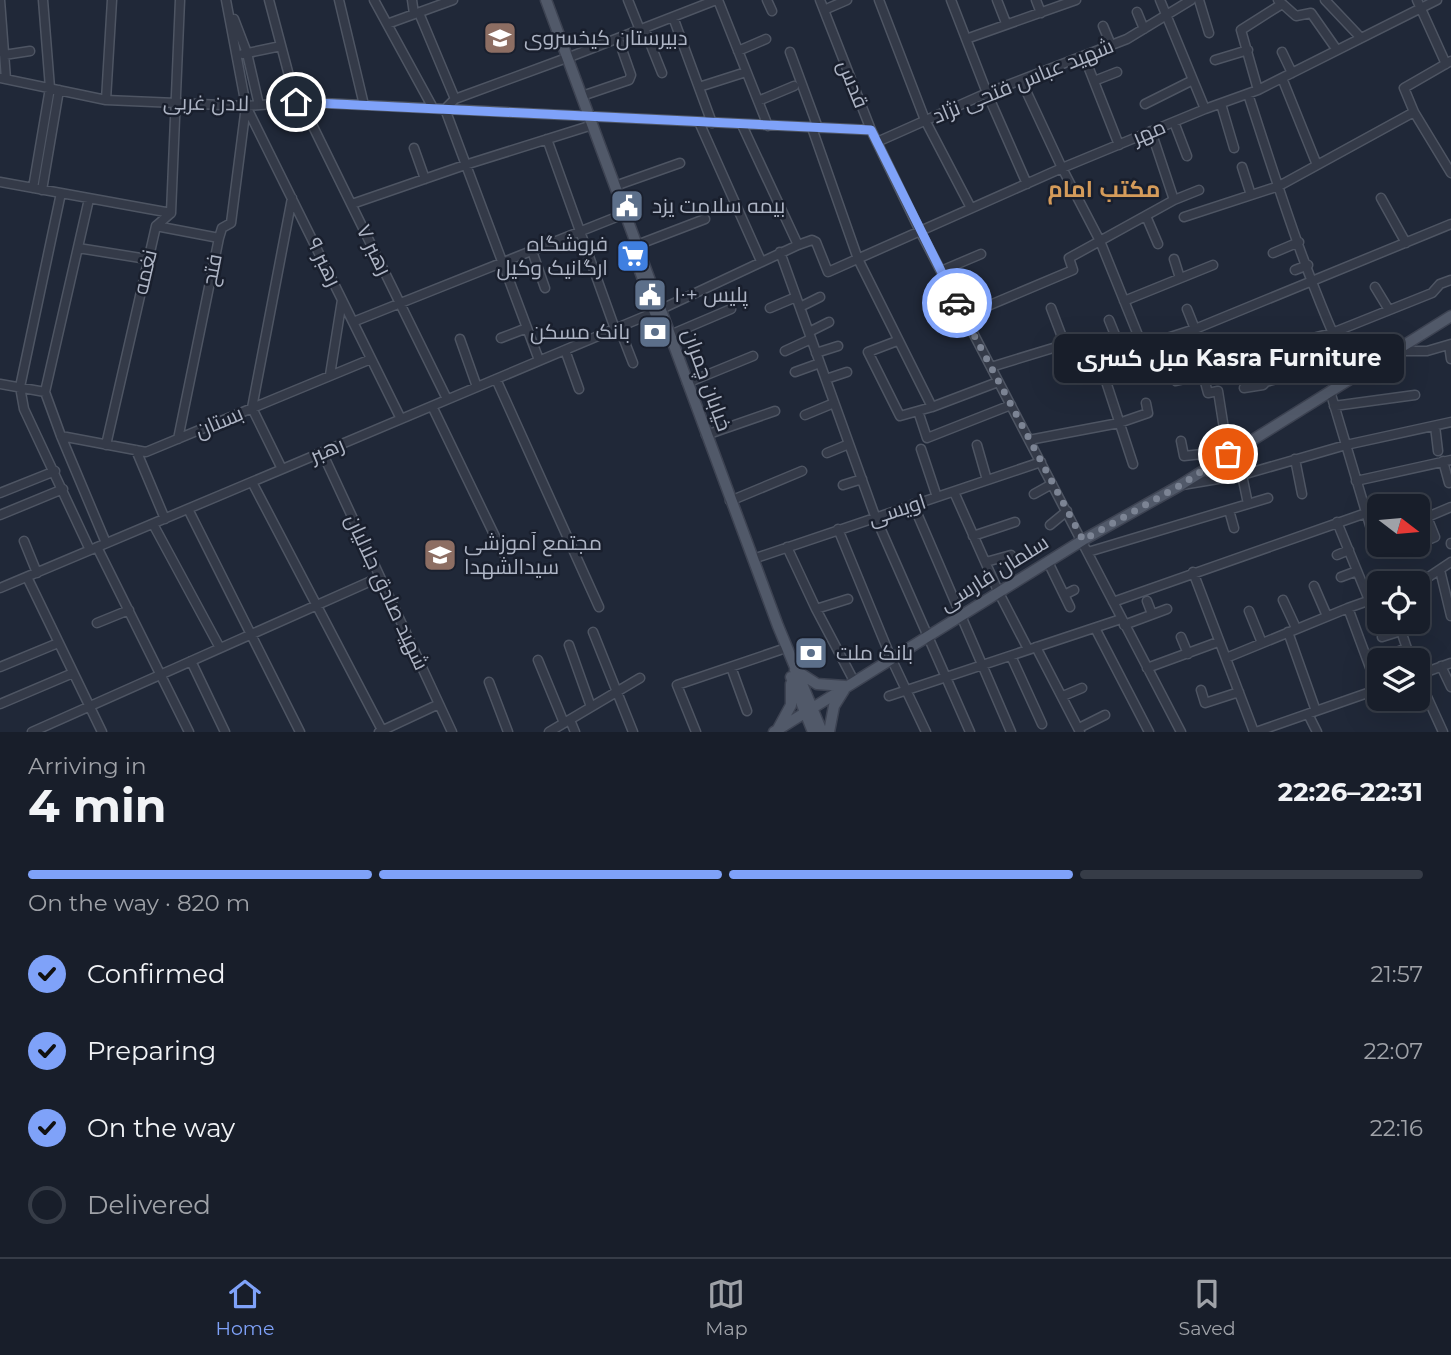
<!DOCTYPE html>
<html lang="en">
<head>
<meta charset="utf-8">
<style>
	:root { --surface:#181e2a; --page:#252b36; --text:#f1f3f6; --muted:#9fa2a8; --line:#363c47; --accent:#7fa2f9 }
	body { margin:0; font-family:Montserrat,Cairo,sans-serif; background:var(--page); color:var(--text); height:100vh; display:flex; flex-direction:column; font-size:26px; white-space:nowrap }
	* { box-sizing:border-box; margin:0 }
	p { font-size:23px; color:var(--muted) }
	.icon { flex:none; width:38px; height:38px; fill:none; stroke:currentColor; stroke-width:2; stroke-linecap:round; stroke-linejoin:round }
	.map { position:relative; height:732px; overflow:hidden }
	.details { display:flex; flex-direction:column; background:var(--surface); flex:1 }
	.details>* { flex:none }
	.needle { width:46px; rotate:106deg }
	.fabs { position:absolute; left:1367px; top:494px; display:grid; gap:14px }
	.fabs a { display:grid; place-items:center; width:63px; height:63px; border-radius:10px; background:var(--surface); box-shadow:0 7px 28px #0002,0 0 0 2px var(--line); font-size:35px }
	.pin { position:absolute; display:grid; place-items:center; width:60px; height:60px; color:#fff; margin:-30px; border:4px solid #fff; border-radius:50%; box-shadow:0 2px 7px #0007 }
	.courier { position:absolute; display:grid; place-items:center; width:70px; height:70px; margin:-35px; border:5px solid #7fa2f9; border-radius:50%; background:#fff; color:#222; box-shadow:0 2px 9px #0007 }
	.bubble { position:absolute; height:49px; border-radius:10px; background:var(--surface); box-shadow:0 7px 28px #0002,0 0 0 2px var(--line); font-size:23px; font-weight:700; line-height:49px; text-align:center }
	.overview em { font-style:normal; font-weight:700 }
	.overview div { display:flex; flex-direction:column-reverse }
	.overview { display:flex; align-items:center; justify-content:space-between; height:119px; padding:0 28px }
	h1 { font-size:46px; font-weight:700; line-height:52px }
	.bar { display:grid; grid-template-columns:repeat(4,1fr); gap:10px 7px; align-content:center; height:84px; padding:0 28px }
	.bar i { height:9px; border-radius:5px; background:var(--line) }
	.bar .current { background:var(--accent) }
	.bar p { grid-column:span 4 }
	ol { padding:0 28px; list-style:none }
	li { display:flex; align-items:center; gap:21px; height:77px }
	li p { margin-inline-start:auto }
	li .icon { padding:7px; border-radius:50%; background:var(--accent); color:#111; stroke-width:4 }
	li:last-child { color:var(--muted) }
	li i { width:38px; height:38px; border:4px solid var(--line); border-radius:50% }
	.dock { display:flex; justify-content:space-around; align-items:center; height:98px; border-top:2px solid var(--line); background:var(--surface); font-size:19px; color:var(--muted) }
	.dock a { display:grid; justify-items:center; gap:4px }
	.dock .current { color:var(--accent) }
	.map>svg:first-child { display:block }
</style>
</head>
<body>
<div class="map">
<svg width="1451" height="732" viewBox="0 0 1451 732">
	<rect width="100%" height="100%" fill="#202838"/>
	<g fill="none" stroke-linecap="round" stroke-linejoin="round">
		<defs>
			<path id="minor" d="M0,0L6,79
				M226,0L246,106L401,419
				M269,0L296,102
				M339,0L364,105
				M374,0L433,108
				M412,0L414,14
				M628,0L640,30
				M718,0L768,126
				M767,0L772,11
				M820,0L871,130L921,233L1181,732
				M879,0L925,120L971,208
				M951,0L987,93L1027,184
				M997,0L1006,23
				M1036,0L1041,13
				M1160,0L1205,109
				M1199,0L1209,33
				M1278,0L1296,16L1311,13L1337,50
				M1325,0L1361,38
				M1417,0L1446,64
				M824,10L847,0
				M1137,12L1144,29
				M419,13L455,99
				M673,17L712,123
				M234,19L247,53L259,105
				M387,24L453,0
				M1103,26L1111,45
				M644,28L662,73
				M966,39L1076,0
				M738,51L766,39
				M790,52L818,128
				M1282,52L1292,73
				M243,54L281,46
				M4,55L30,51
				M1084,56L1119,145
				M567,58L716,0
				M1215,60L1248,50
				M1451,61L1404,88L1414,112L1451,173
				M0,78L106,100L246,106L301,102L871,130
				M1282,78L1317,165
				M1021,80L1062,168L1100,241L1142,345
				M1094,81L1117,72
				M699,87L746,72
				M1258,90L1241,30L1282,4
				M1248,94C1279,189 1309,287 1353,377
				M582,96L629,80L631,75L618,38
				M106,100L112,0
				M758,101L794,86
				M301,102L447,399
				M1145,104L1193,80
				M1221,104L1234,148
				M699,122L761,261
				M1174,122L1187,156
				M742,125L798,245
				M812,128L858,259L932,407
				M1151,131L1174,200
				M547,139L615,329
				M877,142L987,93L1127,39L1191,0
				M414,148L425,179
				M1242,167L1251,195
				M0,182L171,213
				M615,186L680,163
				M33,188L50,88L43,0
				M42,190L59,90
				M61,193L20,387L24,409L90,550
				M1381,198L1406,243
				M352,204L465,165L586,127
				M1146,216L1158,244
				M1184,217L1279,186L1414,112
				M156,226L219,238
				M637,245L705,219
				M78,248L147,259
				M532,251L545,288
				M780,252L875,516L970,732
				M1273,253L1299,242
				M1174,259L1180,278
				M1295,270L1308,265
				M941,271L981,254
				M1375,287L1389,310
				M1124,301L1213,265
				M800,307L820,297
				M770,308L796,297
				M1051,308L1078,379L1104,375
				M1187,309L1195,329
				M964,316L1073,270L1069,258L1174,200L1199,190
				M1109,320L1122,352
				M353,322L619,216
				M619,327L633,363
				M809,332L829,322
				M670,335L731,309
				M501,338L527,328
				M460,339L477,387
				M897,341L868,352L900,416L932,407L998,382
				M1449,345L1451,359
				M565,350L579,389
				M785,351L811,339
				M1394,351H1427L1451,344
				M816,353L838,346
				M539,360L445,109L455,99L561,60
				M991,367L1063,345
				M795,372L820,363
				M330,375L342,300
				M496,379L599,607
				M826,379L847,372
				M1176,381L1203,375
				M687,383L753,356
				M0,384L45,392
				M1244,388L1263,385L1266,382L1345,360
				M1330,391L1374,539L1379,537
				M45,392L89,199
				M45,392L61,436L106,543
				M432,406L503,553
				M1334,406L1415,395
				M918,411L927,438L1011,405
				M805,415L834,403
				M1435,426L1438,451
				M706,435L775,411
				M61,436L146,452L371,359
				M178,439L219,238L222,228L231,223L246,106
				M1029,440L1119,423L1148,413L1146,403
				M1181,441L1184,456L1211,453L1217,460
				M106,445L156,226L171,213L180,0
				M977,445L987,480
				M921,449L937,497
				M136,450L165,519
				M322,452L452,732
				M827,453L849,444
				M1228,454L1218,391L1208,393L1199,360L1274,348L1332,333L1432,293L1440,284L1451,280
				M1295,459L1302,494
				M1443,461L1449,483
				M1133,464L1099,360L1195,329L1451,224
				M282,469L252,408L292,198
				M1242,475L1248,504
				M1356,481L1451,460
				M252,482L382,730
				M843,485L862,479
				M1182,485L1242,475L1346,445L1451,422
				M954,492L999,593L1028,649
				M0,493L55,471
				M1034,494L1052,484
				M730,501L802,471
				M913,504L1011,732
				M188,509L300,732
				M1229,510L1234,528
				M0,515L63,489
				M1418,521L1451,507
				M1337,522L1369,600
				M153,524L220,648
				M1050,525L1067,511
				M838,529L891,658L926,732
				M973,536L1015,522
				M24,541L37,573
				M1421,543L1435,537L1427,517
				M1451,543V544
				M97,547L189,732
				M787,547L816,609L854,681
				M1088,552L1268,498
				M1337,555L1349,550
				M753,559L1041,462
				M986,562L1011,555
				M1048,562L1070,607
				M1440,570L1451,616
				M1193,572L1254,732
				M27,577L102,732
				M1341,577L1357,571
				M1418,584L1451,562
				M1314,586L1327,616
				M0,588L655,312L798,245L812,240L816,242L828,272L1062,168L1205,109L1258,90L1437,0
				M1064,595L1074,590
				M1283,600L1296,628
				M1147,601L1152,614
				M1113,602L1366,513
				M1348,608L1378,689
				M816,609L848,599
				M1249,611L1262,643
				M97,623L129,610
				M1124,625L1167,609
				M1095,628L1149,732
				M593,632L633,732
				M1288,632L1316,711
				M1181,637L1188,654
				M1382,637L1401,631L1411,660
				M569,645L591,707
				M1036,647L1080,732
				M1011,656L1042,724
				M1226,658L1348,608L1379,597
				M538,660L564,723
				M191,661L225,732
				M1369,664L1406,648
				M1441,666L1451,687
				M0,667L58,643
				M731,667L747,711
				M1147,668L1218,642
				M1418,675L1451,663
				M1418,677L1443,732
				M489,682L508,732
				M1201,690L1205,703L1239,692
				M889,696L1121,619
				M1063,696L1082,688
				M0,704L73,673
				M1308,714L1317,732
				M570,720L575,732
				M1079,728L1105,715
				M32,732L380,577
				M379,732L439,704
				M549,732L640,678
				M696,732L677,685L780,650
				M1256,732L1379,689"/>
			<path id="major" d="M546,0L778,626L822,732
				M640,271L662,332
				M795,670L817,684L845,686
				M791,677L813,732
				M778,729L791,705V684
				M774,732L1083,540L1179,486L1451,316
				M829,732L834,706L844,690"/>
		</defs>
		<use href="#minor" stroke="#4e5563" stroke-width="11"/>
		<use href="#major" stroke="#3d4352" stroke-width="13"/>
		<use href="#minor" stroke="#343a48" stroke-width="8"/>
		<use href="#major" stroke="#515969" stroke-width="10"/>
	</g>
	<g fill="none" stroke-linecap="round" stroke-linejoin="round">
		<path stroke="#7c8494" stroke-width="7" stroke-dasharray="0 12.6" d="M957,303L1083,540L1179,486L1228,454"/>
		<path stroke="#7fa2f9" stroke-width="9" d="M296,102L871,130L957,303"/>
	</g>
	<defs>
		<symbol id="school-square" viewBox="-11 -11 22 22"><rect x="-9" y="-9" width="18" height="18" rx="4" fill="#8d6e63" stroke="#191f2d"/><path d="M0-5L7-2L0 1L-7-2ZM-4 1L0 2.5L4 1V4Q0 6-4 4Z" fill="#fff"/></symbol>
		<symbol id="civic-square" viewBox="-11 -11 22 22"><rect x="-9" y="-9" width="18" height="18" rx="4" fill="#5c6f8a" stroke="#191f2d"/><path d="M-.6-6.5H3V-4.5H.6V-3L4-1V1h2V6H-6V1h2V-1L-.6-3ZM-1.2 2.5V6h2.4V2.5Z" fill="#fff"/></symbol>
		<symbol id="supermarket-square" viewBox="-11 -11 22 22"><rect x="-9" y="-9" width="18" height="18" rx="4" fill="#3f7fe0" stroke="#191f2d"/><path d="M-6-5.5h2.5l.6 2H6L4.5 2H-2.5L-4.4-4H-6ZM-1.5 3.2a1.3 1.3 0 1 0 .1 0ZM3 3.2a1.3 1.3 0 1 0 .1 0Z" fill="#fff"/></symbol>
		<symbol id="bank-square" viewBox="-11 -11 22 22"><rect x="-9" y="-9" width="18" height="18" rx="4" fill="#5c6f8a" stroke="#191f2d"/><path d="M-6-4H6V4H-6ZM0-2.3a2.3 2.3 0 1 0 0 4.6a2.3 2.3 0 1 0 0-4.6Z" fill="#fff"/></symbol>
	</defs>
	<g fill-rule="evenodd">
		<use href="#school-square" x="481" y="19" width="38" height="38"/>
		<use href="#civic-square" x="608" y="187" width="38" height="38"/>
		<use href="#supermarket-square" x="614" y="237" width="38" height="38"/>
		<use href="#civic-square" x="631" y="276" width="38" height="38"/>
		<use href="#bank-square" x="636" y="313" width="38" height="38"/>
		<use href="#school-square" x="421" y="536" width="38" height="38"/>
		<use href="#bank-square" x="792" y="634" width="38" height="38"/>
	</g>
	<g text-anchor="middle" stroke-width="5" stroke-linejoin="round" paint-order="stroke">
		<g font-size="21" fill="#aeb5c5" stroke="#191f2d" text-anchor="start">
			<text x="524" y="45">دبیرستان کیخسروی</text>
			<text x="652" y="213">بيمه سلامت يزد</text>
			<text x="608" y="251" text-anchor="end">فروشگاه<tspan x="608" dy="24">ارگانیک وکیل</tspan></text>
			<text x="674" y="302">پلیس +۱۰</text>
			<text x="630" y="339" text-anchor="end">بانک مسکن</text>
			<text x="464" y="550">مجتمع آموزشی<tspan x="464" dy="24">سیدالشهدا</tspan></text>
			<text x="836" y="660">بانک ملت</text>
		</g>
		<g font-size="21" fill="#aeb5c5" stroke="#191f2d">
			<text transform="translate(1023 81) rotate(-22)" y="7">شهید عباس فتحی نژاد</text>
			<text transform="translate(853 84) rotate(68)" y="7">قدس</text>
			<text transform="translate(206 103) rotate(1)" y="7">لادن غربی</text>
			<text transform="translate(1149 132) rotate(-23)" y="7">مهر</text>
			<text transform="translate(374 250) rotate(64)" y="7">رهبر ۷</text>
			<text transform="translate(324 262) rotate(64)" y="7">رهبر ۹</text>
			<text transform="translate(212 270) rotate(-79)" y="7">فتح</text>
			<text transform="translate(145 272) rotate(-77)" y="7">نغمه</text>
			<text transform="translate(707 380) rotate(70)" y="7">خیابان چمران</text>
			<text transform="translate(219 422) rotate(-23)" y="7">بستان</text>
			<text transform="translate(327 450) rotate(-23)" y="7">رهبر</text>
			<text transform="translate(897 510) rotate(-18)" y="7">اویسی</text>
			<text transform="translate(994 573) rotate(-32)" y="7">سلمان فارسی</text>
			<text transform="translate(387 592) rotate(65)" y="7">شهید صادق جلالیان</text>
		</g>
		<g font-size="23" font-weight="bold" fill="#d49b5a" stroke="#191f2d">
			<text x="1104" y="197">مکتب امام</text>
		</g>
	</g>
</svg>
<div class="fabs">
<a><svg class="needle" viewBox="-14 -14 28 28"><path d="M0-13l5 13h-10z" fill="#e53935"/><path d="M0 13l5-13h-10z" fill="#9fa2a8"/></svg></a>
<a><svg class="icon" aria-label="locate" viewBox="0 0 24 24"><circle cx="12" cy="12" r="6"/><path d="M12 2v4M12 18v4M2 12h4M18 12h4"/></svg></a>
<a><svg class="icon" aria-label="layers" viewBox="0 0 24 24"><path d="M12 4l9 5-9 5-9-5zM3 14l9 5 9-5"/></svg></a>
</div>
<div class="pin" style="left:1228px;top:454px;background:#ea580c"><svg class="icon" aria-label="bag" viewBox="0 0 24 24"><path d="M5 8h14l-1 12H6zM9 8a3 3 0 0 1 6 0"/></svg></div>
<div class="pin" style="left:296px;top:102px;background:#1f2937"><svg class="icon" aria-label="home" viewBox="0 0 24 24"><path d="M3 11l9-7 9 7M6 9v11h12V9"/></svg></div>
<div class="courier" style="left:957px;top:303px"><svg class="icon" aria-label="car" viewBox="0 0 24 24"><path d="M5 17H2v-5l4-1 3-4h7l3 4 3 1v5h-3M9 17h6M6 11h13"/><circle cx="7" cy="17" r="2"/><circle cx="17" cy="17" r="2"/></svg></div>
<div class="bubble" style="left:1054px;top:334px;width:350px">مبل کسری Kasra Furniture</div>
</div>
<section class="details">
<div class="overview"><div><h1>4 min</h1><p>Arriving in</p></div><em>22:26–22:31</em></div>
<div class="bar"><i class="current"></i><i class="current"></i><i class="current"></i><i></i><p>On the way · 820 m</p></div>
<ol>
<li><svg class="icon" aria-label="check" viewBox="0 0 24 24"><path d="M5 12l5 5 9-10"/></svg>Confirmed<p>21:57</p></li>
<li><svg class="icon" aria-label="check" viewBox="0 0 24 24"><path d="M5 12l5 5 9-10"/></svg>Preparing<p>22:07</p></li>
<li><svg class="icon" aria-label="check" viewBox="0 0 24 24"><path d="M5 12l5 5 9-10"/></svg>On the way<p>22:16</p></li>
<li><i></i>Delivered</li>
</ol>
</section>
<nav class="dock">
<a class="current"><svg class="icon" aria-label="home" viewBox="0 0 24 24"><path d="M3 11l9-7 9 7M6 9v11h12V9"/></svg>Home</a>
<a><svg class="icon" aria-label="map" viewBox="0 0 24 24"><path d="M3 6l6-2 6 2 6-2v14l-6 2-6-2-6 2zM9 4v14M15 6v14"/></svg>Map</a>
<a><svg class="icon" aria-label="saved" viewBox="0 0 24 24"><path d="M7 4h10v16l-5-4-5 4z"/></svg>Saved</a>
</nav>
</body>
</html>
